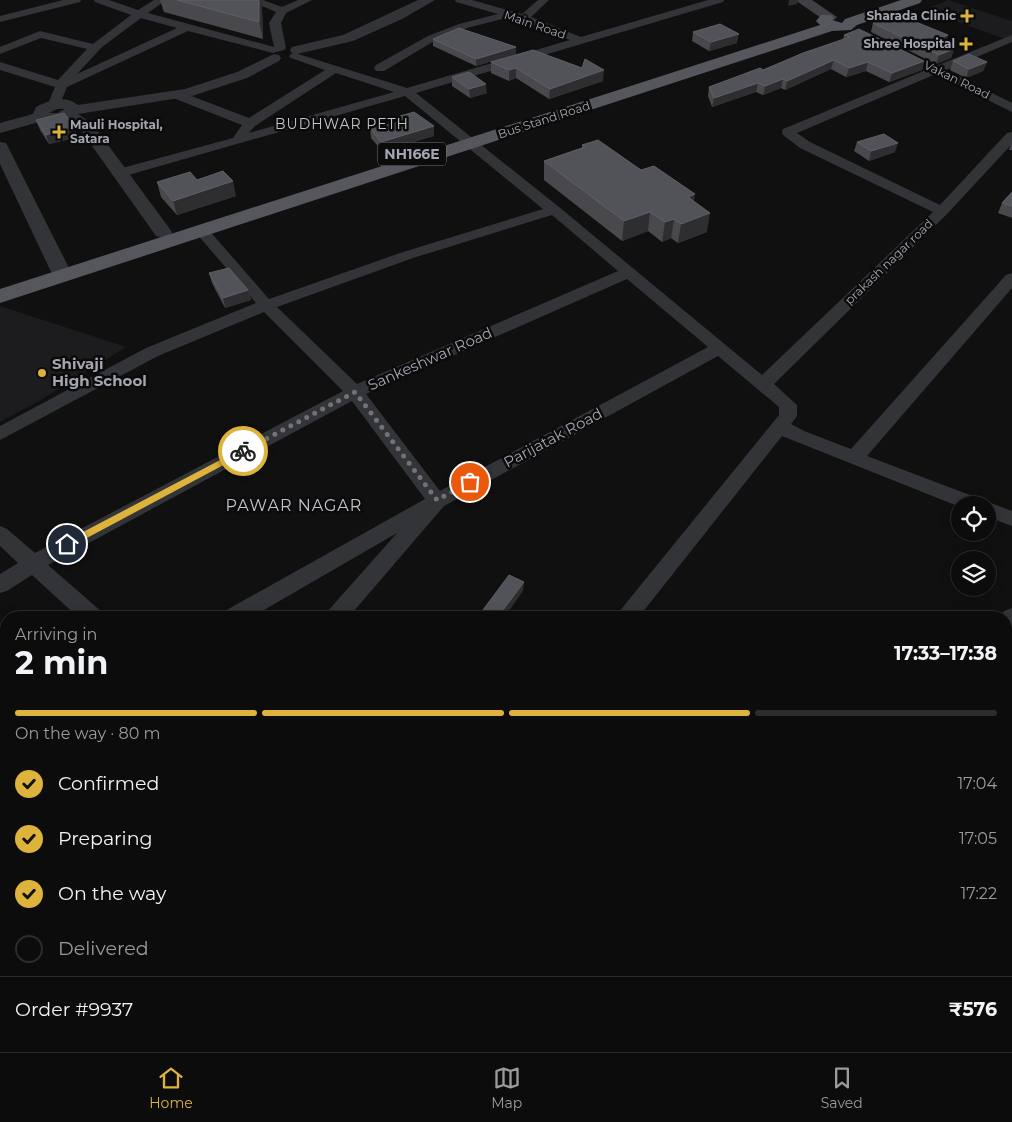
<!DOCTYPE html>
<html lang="en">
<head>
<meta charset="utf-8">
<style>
	:root { --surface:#0c0c0d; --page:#151516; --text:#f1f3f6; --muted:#9a9b9d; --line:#2c2c2e; --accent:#ddb33c }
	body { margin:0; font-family:Montserrat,sans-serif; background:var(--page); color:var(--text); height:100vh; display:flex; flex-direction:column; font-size:19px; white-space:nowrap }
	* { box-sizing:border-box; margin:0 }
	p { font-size:16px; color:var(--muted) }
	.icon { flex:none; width:28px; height:28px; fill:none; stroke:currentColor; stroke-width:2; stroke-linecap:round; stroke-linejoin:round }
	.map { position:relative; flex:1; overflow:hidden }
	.sheet { position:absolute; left:0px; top:611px; width:1012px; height:441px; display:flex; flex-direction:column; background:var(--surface); border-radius:20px 20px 0 0; box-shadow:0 2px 12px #0003,0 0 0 1px var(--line) }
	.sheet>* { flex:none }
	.buttons { position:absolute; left:951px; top:496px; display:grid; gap:10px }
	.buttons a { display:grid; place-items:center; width:45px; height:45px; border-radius:50%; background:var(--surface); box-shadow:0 2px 12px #0003,0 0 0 1px var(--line); font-size:25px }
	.pin { position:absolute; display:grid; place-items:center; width:42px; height:42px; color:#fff; margin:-21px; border:2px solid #fff; border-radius:50%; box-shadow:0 1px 5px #0007 }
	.courier { position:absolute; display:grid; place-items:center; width:50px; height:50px; margin:-25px; border:4px solid #ddb33c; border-radius:50%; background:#fff; color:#222; box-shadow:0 1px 6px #0007 }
	.summary em { font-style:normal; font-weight:700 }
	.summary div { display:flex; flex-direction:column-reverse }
	.summary { display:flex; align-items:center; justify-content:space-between; height:85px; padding:0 15px }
	h1 { font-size:32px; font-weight:700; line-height:38px }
	.bar { display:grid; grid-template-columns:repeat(4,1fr); gap:8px 5px; align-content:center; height:60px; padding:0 15px }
	.bar i { height:6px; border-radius:4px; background:var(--line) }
	.bar .current { background:var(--accent) }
	.bar p { grid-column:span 4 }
	.line { display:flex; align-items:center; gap:12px; padding:0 15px; border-top:1px solid var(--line) }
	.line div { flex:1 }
	ol { padding:0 15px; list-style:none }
	li { display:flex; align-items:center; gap:15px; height:55px }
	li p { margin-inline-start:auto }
	li .icon { padding:5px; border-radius:50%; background:var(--accent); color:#111; stroke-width:4 }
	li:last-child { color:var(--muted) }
	li i { width:28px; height:28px; border:2px solid var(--line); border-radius:50% }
	.menu { display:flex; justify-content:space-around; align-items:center; height:70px; border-top:1px solid var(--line); background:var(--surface); font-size:14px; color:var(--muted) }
	.menu a { display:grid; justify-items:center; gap:2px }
	.menu .current { color:var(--accent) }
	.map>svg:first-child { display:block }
</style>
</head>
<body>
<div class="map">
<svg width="1012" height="1052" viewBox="0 0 1012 1052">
	<rect width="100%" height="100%" fill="#101011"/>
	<path fill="#1c1c1e" d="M948,0L1012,21V38L1008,40L924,10Z
		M0,306L126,347L41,400L0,422Z"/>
	<path fill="#1f2520" d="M6,880V1046H544L551,1052H0V886Z"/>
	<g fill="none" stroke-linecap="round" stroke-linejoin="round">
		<path fill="#333438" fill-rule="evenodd" d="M63,0H81L80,2L0,22V16Z
			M94,0H109L138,10L154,0H166L148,13L274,47L269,23L276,12L248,0H263L282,7L298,0H312L286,13L281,23L286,48L284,50L273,53L188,31L67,87L60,104L54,108L48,104L55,87L0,70V62L58,80L87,49L41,38L0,54V47L40,31L93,44L131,15L95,2ZM141,18L177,28L77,74L102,47Z
			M455,0H472L522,14L538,0H549L531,17L581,37L708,0H724L723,2L416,93L559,207L762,375L933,212L800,148L783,135L782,132L783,129L926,70L924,67L926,64L936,66L1012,35V42L946,70L1012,103V112L936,74L797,133L810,142L940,205L1007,133L1012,132V144L947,214L774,384L797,405V416L791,424L804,431L851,449L1006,275L1012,273V288L867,456L983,500L985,503L988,502L1012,511V526L988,517V505H960V507L782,436L638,618H614L779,415V407L718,356L444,506L348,618H324L327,612L397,533L250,618H220L223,612L425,499L352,401L48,565L102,612L105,618H79L32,575L7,591L0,593V574L18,563L0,546V526L7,529L35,553L343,391L264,312L158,356L0,440V426L146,348L256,303L197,234L195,231L197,228H207L269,299L403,252L543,209L405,96L125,176L120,177L113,173L115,170L233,138L242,125L173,98L171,95L173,92H181L249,118L325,70L291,58L289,56L291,54L295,53L407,88L570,40L510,17L467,28L436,40L384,71H376L374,68L376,65L428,36L459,24L498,14L456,2ZM336,73L394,92L249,133L255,126ZM552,215L618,271L357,384L277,307L413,258ZM627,279L708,347L440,491L366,394Z
			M1012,608V632L1006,634V618H999L1004,611Z
			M6,764V789L0,791V766Z
			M564,1046H597L600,1052H567Z
			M699,1046H730L727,1052H696Z"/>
		<path fill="#333438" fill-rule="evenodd" d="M418,0H435L402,19L353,41L297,54L292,53L290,50L292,47L343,35Z
			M274,54L279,55L281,58L279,61L247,78L192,96L78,114L92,123L172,232L170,236L163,238L156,236L80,129L66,120L53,123L43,121L0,133V123L33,114L36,107C50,100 65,95 78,105L185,89L237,72ZM57,109H65L57,113H49Z
			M0,142L6,143L8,147L73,276L70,280L63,282L56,280L53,276L0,164Z"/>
		<path fill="#404145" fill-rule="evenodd" d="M795,0H812L837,17L834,20H824Z"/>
		<path fill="#56575d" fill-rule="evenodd" d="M901,0H922L920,3L857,25L851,30L832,31L0,303V289L820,25L816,21L821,15H831L834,18L832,20L842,23L845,19Z"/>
	</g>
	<path fill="#49494d" d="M160,0H259L262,9L263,39L164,12Z
		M873,23L945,44H943L954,49L951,58L936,64L871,32Z
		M693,32L737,43L709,51L692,41Z
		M844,35L924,61L922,70L889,82L866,71L846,77L831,69L785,90L781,88L763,95L756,92L712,107L708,96L709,87L763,70L843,40Z
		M433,39L516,54L476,66L433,46Z
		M953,61L987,62L983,71L966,78L950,70Z
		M491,62L603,81L549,99L516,78L509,81L491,73Z
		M452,77L487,93L470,98L452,86Z
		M400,116L434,136L382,151L371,138L370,128L400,122Z
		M36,120L78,137L49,144L40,130Z
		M857,142L895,152L869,161L854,151Z
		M1012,143V150H1009Z
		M582,145L641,170L694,202L707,232L678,243L671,238L662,242L648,231L622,241L544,180V161L582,148Z
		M197,180L236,196L177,215L161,197L157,182Z
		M1012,192V218L998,213L1002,203Z
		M209,273L248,290L251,300L225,308L212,283Z
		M771,1046H938L935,1052H768Z"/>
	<path fill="#2e2e31" d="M259,0H261L262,9L263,39L259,22Z
		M789,0H798L797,4L788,6Z
		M739,34L737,43L709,51L711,42Z
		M948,35L945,44L931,50L934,41Z
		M516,47V54L476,66V59Z
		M954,49L951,58L936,64L939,55Z
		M834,60L831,69L785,90L787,81Z
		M924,61L922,70L889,82L892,73Z
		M868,62L866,71L846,77L849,68Z
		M987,62L983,71L966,78L969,69Z
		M516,68V78L509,81V70Z
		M604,70L603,81L549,99L550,89Z
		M783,79L781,88L763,95L765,86Z
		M758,83L756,92L712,107L714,98Z
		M486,84L487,93L470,98L469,89Z
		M434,126V136L382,151L381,142Z
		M74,127L78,137L49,144L46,135Z
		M898,143L895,152L869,161L871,151Z
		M233,181L236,196L177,215L173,201Z
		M695,194L692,214L688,197Z
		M650,212L648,231L622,241L624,221Z
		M710,213L707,232L678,243L681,224Z
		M674,219L671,238L662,242L665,222Z
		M248,290L251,300L225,308L223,298Z
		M524,582L523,591L504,618H497Z"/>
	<path fill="#525358" stroke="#5f6066" d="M177,0H259V22Z
		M896,14L948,35L934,41L954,49L939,55L873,23Z
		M720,24L739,34L711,42L693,32Z
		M459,28L516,47L476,59L433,39Z
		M859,29L924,61L892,73L868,62L849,68L834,60L787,81L783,79L765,86L758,83L714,98L709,87L760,68L763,70L803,53L850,37L844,35Z
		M533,50L582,68L585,59L604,70L550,89L516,68L509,70L491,62Z
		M969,54L987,62L969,69L953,61Z
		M469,72L486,84L469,89L452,77Z
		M414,112L434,126L381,142L370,128L405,121L400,116Z
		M64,113L74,127L46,135L36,120Z
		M884,134L898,143L871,151L857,142Z
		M598,140L641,170L654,166L695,194L688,197L710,213L681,224L674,219L665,222L650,212L624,221L544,161L585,147L582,145Z
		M223,171L233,181L173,201L157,182L190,172L197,180Z
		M1012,192V206L1002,203Z
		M229,268L248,290L223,298L209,273Z
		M509,575L524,582L497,618H477Z
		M1006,890L1012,894V934L1006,947Z
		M773,1046H938L935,1052H770Z"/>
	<path fill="#ddb33c" d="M243,448L246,449V453L70,547H64V542Z"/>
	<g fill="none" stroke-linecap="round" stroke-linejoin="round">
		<path stroke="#707278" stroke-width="5" stroke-dasharray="0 9" d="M243,451L355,392L437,500L470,482"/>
	</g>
	<g fill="#ddb33c" stroke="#0b0b0c" stroke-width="2">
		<path d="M964.5 8.5h5v5h5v5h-5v5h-5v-5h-5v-5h5z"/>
		<path d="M963.5 36.5h5v5h5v5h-5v5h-5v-5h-5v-5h5z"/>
		<path d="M56.5 124.5h5v5h5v5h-5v5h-5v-5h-5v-5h5z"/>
		<circle cx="42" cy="373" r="5"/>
	</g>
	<g text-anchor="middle" stroke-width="5" stroke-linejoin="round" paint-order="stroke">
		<g font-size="12" font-weight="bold" fill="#a3a6b0" stroke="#0b0b0c" text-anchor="end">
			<text x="956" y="20">Sharada Clinic</text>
			<text x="955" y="48">Shree Hospital</text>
			<text x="70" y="129" text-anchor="start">Mauli Hospital,<tspan x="70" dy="14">Satara</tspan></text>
		</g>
		<g font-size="12" fill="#a3a6b0" stroke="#0b0b0c">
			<text transform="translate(535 25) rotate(19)" y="4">Main Road</text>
			<text transform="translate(957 80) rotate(26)" y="4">Vakan Road</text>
			<text transform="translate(544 120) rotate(-18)" y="4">Bus Stand Road</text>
			<text transform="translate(889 262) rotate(-44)" y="4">prakash nagar road</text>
		</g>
		<g font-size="14" letter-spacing="1" fill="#c3c5cd" stroke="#0b0b0c">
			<text x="342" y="129">BUDHWAR PETH</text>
		</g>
		<rect fill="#0b0b0c" stroke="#75787f" stroke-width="1" x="378" y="142.5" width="68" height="23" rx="4"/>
		<g font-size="14" font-weight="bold" fill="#a3a6b0">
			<text x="412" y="159">NH166E</text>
		</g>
		<g font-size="15" fill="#a3a6b0" stroke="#0b0b0c">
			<text transform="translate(430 359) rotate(-24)" y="5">Sankeshwar Road</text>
			<text transform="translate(553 438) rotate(-28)" y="5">Parijatak Road</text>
		</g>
		<g font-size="15" font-weight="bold" fill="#a3a6b0" stroke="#0b0b0c" text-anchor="start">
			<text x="52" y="369">Shivaji<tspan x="52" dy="17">High School</tspan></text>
		</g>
		<g font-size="16" letter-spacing="1" fill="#c3c5cd" stroke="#0b0b0c">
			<text x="294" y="511">PAWAR NAGAR</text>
		</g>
	</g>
</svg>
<div class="buttons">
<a><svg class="icon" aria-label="locate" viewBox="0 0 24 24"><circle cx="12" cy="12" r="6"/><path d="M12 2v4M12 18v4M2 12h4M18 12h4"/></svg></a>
<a><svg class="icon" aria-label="layers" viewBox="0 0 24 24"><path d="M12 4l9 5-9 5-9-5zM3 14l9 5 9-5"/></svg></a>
</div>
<div class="pin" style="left:470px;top:482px;background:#ea580c"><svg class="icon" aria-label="bag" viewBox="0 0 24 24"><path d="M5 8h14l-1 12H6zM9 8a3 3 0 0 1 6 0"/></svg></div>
<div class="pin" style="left:67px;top:544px;background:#1f2937"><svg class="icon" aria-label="home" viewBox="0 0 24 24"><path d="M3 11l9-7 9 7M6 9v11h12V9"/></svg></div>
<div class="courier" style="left:243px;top:451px"><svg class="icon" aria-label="bike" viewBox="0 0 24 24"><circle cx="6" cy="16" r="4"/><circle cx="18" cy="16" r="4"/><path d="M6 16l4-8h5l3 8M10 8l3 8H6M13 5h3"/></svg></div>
<section class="sheet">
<div class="summary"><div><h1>2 min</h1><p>Arriving in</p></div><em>17:33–17:38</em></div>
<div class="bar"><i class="current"></i><i class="current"></i><i class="current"></i><i></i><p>On the way · 80 m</p></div>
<ol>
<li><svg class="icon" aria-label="check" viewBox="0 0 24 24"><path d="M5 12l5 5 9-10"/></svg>Confirmed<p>17:04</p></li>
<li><svg class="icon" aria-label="check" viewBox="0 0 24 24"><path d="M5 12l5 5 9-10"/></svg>Preparing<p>17:05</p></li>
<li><svg class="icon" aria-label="check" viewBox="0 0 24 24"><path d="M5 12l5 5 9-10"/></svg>On the way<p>17:22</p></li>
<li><i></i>Delivered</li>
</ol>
<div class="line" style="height:65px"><div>Order #9937</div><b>₹576</b></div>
</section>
</div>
<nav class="menu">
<a class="current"><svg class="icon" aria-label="home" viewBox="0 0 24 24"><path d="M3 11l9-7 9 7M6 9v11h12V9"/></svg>Home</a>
<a><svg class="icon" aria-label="map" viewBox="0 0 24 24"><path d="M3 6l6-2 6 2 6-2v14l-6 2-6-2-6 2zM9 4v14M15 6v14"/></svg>Map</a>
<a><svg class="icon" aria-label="saved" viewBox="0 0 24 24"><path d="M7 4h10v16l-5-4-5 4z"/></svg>Saved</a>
</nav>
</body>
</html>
